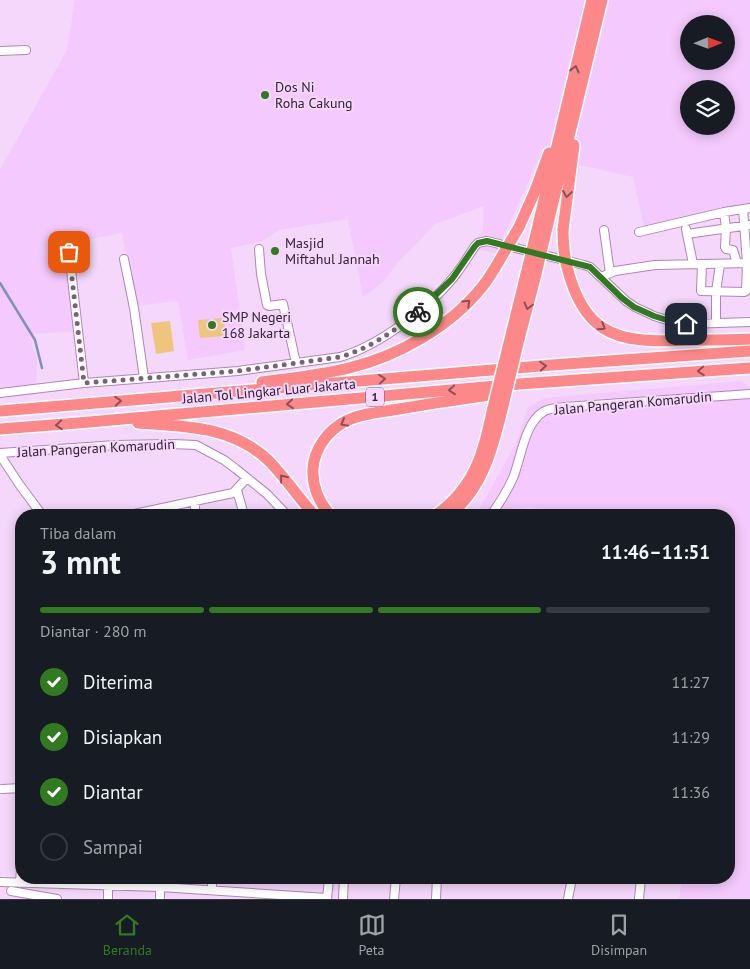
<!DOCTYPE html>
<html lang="id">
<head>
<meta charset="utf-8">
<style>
	:root { --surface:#171b24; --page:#20242c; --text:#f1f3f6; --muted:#9ea1a6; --line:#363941; --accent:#317a20 }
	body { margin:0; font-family:"PT Sans",sans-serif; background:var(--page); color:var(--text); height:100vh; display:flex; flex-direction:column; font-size:19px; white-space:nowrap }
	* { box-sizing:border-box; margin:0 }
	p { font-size:16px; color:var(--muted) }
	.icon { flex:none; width:28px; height:28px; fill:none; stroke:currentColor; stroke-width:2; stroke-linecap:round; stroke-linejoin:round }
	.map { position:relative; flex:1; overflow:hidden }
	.panel { position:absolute; left:15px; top:509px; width:720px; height:375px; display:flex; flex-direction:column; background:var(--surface); border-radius:20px; box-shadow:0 2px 12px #0003 }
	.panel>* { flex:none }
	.needle { width:32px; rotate:89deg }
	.tools { position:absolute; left:680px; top:15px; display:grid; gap:10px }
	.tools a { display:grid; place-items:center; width:55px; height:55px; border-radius:50%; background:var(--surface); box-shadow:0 2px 12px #0003; font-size:25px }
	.pin { position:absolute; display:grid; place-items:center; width:42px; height:42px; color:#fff; margin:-21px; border-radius:10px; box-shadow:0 2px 8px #0006 }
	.courier { position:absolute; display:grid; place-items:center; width:50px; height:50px; margin:-25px; border:4px solid #317a20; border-radius:50%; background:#fff; color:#222; box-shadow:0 1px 6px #0007 }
	.head em { font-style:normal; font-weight:600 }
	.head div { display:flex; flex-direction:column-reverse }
	.head { display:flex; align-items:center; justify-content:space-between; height:85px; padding:0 25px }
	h1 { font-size:32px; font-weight:600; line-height:38px }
	.bar { display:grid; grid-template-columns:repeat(4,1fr); gap:8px 5px; align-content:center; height:60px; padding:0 25px }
	.bar i { height:6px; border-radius:4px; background:var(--line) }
	.bar .current { background:var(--accent) }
	.bar p { grid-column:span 4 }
	ol { padding:0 25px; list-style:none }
	li { display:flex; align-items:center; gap:15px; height:55px }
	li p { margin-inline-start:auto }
	li .icon { padding:5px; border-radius:50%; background:var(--accent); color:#fff; stroke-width:4 }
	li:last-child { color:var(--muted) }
	li i { width:28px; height:28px; border:2px solid var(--line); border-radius:50% }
	.menu { display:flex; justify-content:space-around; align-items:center; height:70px; border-top:1px solid var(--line); background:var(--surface); font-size:14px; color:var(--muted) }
	.menu a { display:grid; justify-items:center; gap:2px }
	.menu .current { color:var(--accent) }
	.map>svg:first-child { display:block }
</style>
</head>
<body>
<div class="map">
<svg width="750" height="899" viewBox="0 0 750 899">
	<rect width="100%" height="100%" fill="#f4d7fa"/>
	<path fill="#f4c9fd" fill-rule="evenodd" d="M75,0H750V212L646,234L633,177L585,166L538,160L496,253L471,248L483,230L484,206L435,224L399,261L382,283L363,297L348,219L279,230L262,241L231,248L245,350L188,360L178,301L136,306L122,233L66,244L80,331L29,334L37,360L36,395L0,396V170L67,50ZM689,24H726V61H689ZM689,89H726V126H689Z
		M741,381L750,388V899H679L682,878H729V515H557L556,512L529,507L477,513L516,444L528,407L545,398Z"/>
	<path fill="#efc57d" d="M224,318L225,336L200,338L198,320Z
		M170,321L174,351L156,354L151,323Z"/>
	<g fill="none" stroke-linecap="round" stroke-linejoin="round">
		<path stroke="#7f90bc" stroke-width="2.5" d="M0,283L35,340L42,368"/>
		<defs>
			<path id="minor" d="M0,51L26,50
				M724,212L726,228L725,247L726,249L733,250L737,263
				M686,229L693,264
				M604,230L610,273
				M639,232L724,212L750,208
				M687,234L750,225
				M259,249L261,274L267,305L269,306L283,304L296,363
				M69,252L84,383
				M124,259L134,308L144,378
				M702,264L701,291L744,292L746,291L747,263L743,209
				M601,277L615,271L655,265L750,263
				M716,323V292L720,264
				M0,393L84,383L238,371L340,357C378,346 428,309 453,278C461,268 468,257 475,246L478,243L487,241L584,265L590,267L626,301L635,307L654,316L673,322L686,324L750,322
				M0,453L116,445L172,444L196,445L224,460L236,469L267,494L287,515
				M0,455L19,484L42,515
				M237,490L244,515
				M195,501V515
				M129,515L233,493L247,478
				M491,515C499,504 507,491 513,478C521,459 524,424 543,412C549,408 558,408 565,407L750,394
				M2,789L21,788
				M160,878V899
				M0,882L160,887L327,898
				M20,883L21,868
				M212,890V878
				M11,891L57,899
				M108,899V878
				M327,899L329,878
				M343,899L344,878
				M394,899L396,878
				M436,899L437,878
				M568,899L572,878
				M639,899L641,878"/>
			<path id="highway" d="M519,227L535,191L549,153
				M563,230L574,145
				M535,238L592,0
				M544,240L602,0
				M574,289C580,304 589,319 603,328C627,344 665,341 693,340C712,340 731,340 750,339
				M511,335L526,274
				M519,339L536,274
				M262,382C291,378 321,375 349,368C398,356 450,327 482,287C487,281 491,274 495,268
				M0,411L552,365L750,351
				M138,423C185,426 234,426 270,462C286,479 299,498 314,515
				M0,429L78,423L519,384L750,368
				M330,515C319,502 312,487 313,469C314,449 328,430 346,421C362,413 382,412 399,409C434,403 470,398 505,393
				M436,515C476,486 483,453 493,408
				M450,515C483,487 492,450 502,410"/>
		</defs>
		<use href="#minor" stroke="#b284bc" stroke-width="10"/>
		<use href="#highway" stroke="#fff" stroke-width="14"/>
		<use href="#minor" stroke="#fff" stroke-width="8"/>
		<use href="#highway" stroke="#fc8889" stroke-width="11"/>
		<defs>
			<path id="highway-bridge" d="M563,230C563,252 566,268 574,289
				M495,268L519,227
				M526,274L535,238
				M536,274L544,240
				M493,408L511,335
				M502,410L519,339"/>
		</defs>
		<use href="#highway-bridge" stroke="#fff" stroke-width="14" stroke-linecap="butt"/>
		<use href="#highway-bridge" stroke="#fc8889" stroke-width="11"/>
	</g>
	<defs><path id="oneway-chevron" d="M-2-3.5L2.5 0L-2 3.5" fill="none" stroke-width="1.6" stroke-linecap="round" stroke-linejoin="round" transform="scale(1.25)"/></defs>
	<g stroke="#8d4f5c">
		<use href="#oneway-chevron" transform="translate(575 69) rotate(-76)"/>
		<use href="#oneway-chevron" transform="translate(567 194) rotate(98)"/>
		<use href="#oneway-chevron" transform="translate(467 303) rotate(-44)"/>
		<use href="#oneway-chevron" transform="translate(528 306) rotate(105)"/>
		<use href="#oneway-chevron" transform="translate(602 327) rotate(33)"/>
		<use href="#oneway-chevron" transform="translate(543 366) rotate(-5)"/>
		<use href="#oneway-chevron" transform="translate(701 371) rotate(176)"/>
		<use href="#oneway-chevron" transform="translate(382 379) rotate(-5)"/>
		<use href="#oneway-chevron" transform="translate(452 390) rotate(175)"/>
		<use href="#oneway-chevron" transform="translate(118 401) rotate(-4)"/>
		<use href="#oneway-chevron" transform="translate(290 404) rotate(175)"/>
		<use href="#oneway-chevron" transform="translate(344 423) rotate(151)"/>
		<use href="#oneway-chevron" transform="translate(59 425) rotate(176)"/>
		<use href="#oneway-chevron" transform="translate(283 478) rotate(-129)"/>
	</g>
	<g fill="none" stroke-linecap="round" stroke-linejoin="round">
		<path stroke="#77617b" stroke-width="5" stroke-dasharray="0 9" d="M69,252L84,383L238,371L340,357C368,349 395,331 418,312"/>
		<path stroke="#317a20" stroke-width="6" d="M418,312L452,279L475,246L478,243L487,241L590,267L622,298L634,307L654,316L673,322L686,324"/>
	</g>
	<g fill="#317a20" stroke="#f4d7fa" stroke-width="2">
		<circle cx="265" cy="95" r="5"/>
		<circle cx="275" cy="251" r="5"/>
		<circle cx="212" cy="325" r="5"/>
	</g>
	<g text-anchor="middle" stroke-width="4" stroke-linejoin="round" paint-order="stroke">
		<rect fill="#f4d7fa" stroke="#6d5872" stroke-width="1" x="366" y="387.5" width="18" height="19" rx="4"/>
		<g font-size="12" font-weight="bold" fill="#332137">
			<text x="375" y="401">1</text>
		</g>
		<g font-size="14" fill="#332137" stroke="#f4d7fa" text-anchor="start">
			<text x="275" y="92">Dos Ni<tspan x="275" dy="16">Roha Cakung</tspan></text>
			<text x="285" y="248">Masjid<tspan x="285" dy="16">Miftahul Jannah</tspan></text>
			<text x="222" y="322">SMP Negeri<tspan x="222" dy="16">168 Jakarta</tspan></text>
		</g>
		<g font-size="14" fill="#332137" stroke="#f4d7fa">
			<text transform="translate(269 391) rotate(-5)" y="5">Jalan Tol Lingkar Luar Jakarta</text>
			<text transform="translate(633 403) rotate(-5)" y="5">Jalan Pangeran Komarudin</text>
			<text transform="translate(96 448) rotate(-3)" y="5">Jalan Pangeran Komarudin</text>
		</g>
	</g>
</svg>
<div class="tools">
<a><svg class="needle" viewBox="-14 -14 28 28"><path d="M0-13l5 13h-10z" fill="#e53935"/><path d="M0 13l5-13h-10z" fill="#9ea1a6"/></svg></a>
<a><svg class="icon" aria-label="layers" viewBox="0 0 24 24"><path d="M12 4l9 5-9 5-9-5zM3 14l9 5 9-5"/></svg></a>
</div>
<div class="pin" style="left:69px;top:252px;background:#ea580c"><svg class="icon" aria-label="bag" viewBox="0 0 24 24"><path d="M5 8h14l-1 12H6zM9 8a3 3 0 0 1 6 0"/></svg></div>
<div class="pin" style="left:686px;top:324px;background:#1f2937"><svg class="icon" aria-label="home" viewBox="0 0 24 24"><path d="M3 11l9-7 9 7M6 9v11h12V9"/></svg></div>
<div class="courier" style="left:418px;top:312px"><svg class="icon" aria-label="bike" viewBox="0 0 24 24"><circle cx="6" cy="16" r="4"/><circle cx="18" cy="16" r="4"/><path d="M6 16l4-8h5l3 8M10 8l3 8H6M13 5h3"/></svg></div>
<section class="panel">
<div class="head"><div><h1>3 mnt</h1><p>Tiba dalam</p></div><em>11:46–11:51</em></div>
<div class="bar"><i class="current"></i><i class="current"></i><i class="current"></i><i></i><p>Diantar · 280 m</p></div>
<ol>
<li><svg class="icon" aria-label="check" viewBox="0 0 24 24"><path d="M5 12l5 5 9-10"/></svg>Diterima<p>11:27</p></li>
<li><svg class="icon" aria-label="check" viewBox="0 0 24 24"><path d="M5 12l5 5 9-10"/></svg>Disiapkan<p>11:29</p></li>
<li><svg class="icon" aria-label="check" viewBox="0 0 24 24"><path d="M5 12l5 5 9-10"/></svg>Diantar<p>11:36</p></li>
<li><i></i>Sampai</li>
</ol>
</section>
</div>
<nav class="menu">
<a class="current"><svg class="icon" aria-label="home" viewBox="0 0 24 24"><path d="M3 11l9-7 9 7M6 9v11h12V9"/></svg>Beranda</a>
<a><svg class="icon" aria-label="map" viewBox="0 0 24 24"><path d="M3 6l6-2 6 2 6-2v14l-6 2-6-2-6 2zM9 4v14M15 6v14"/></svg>Peta</a>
<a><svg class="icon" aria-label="saved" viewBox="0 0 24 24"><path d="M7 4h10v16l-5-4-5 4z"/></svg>Disimpan</a>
</nav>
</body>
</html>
